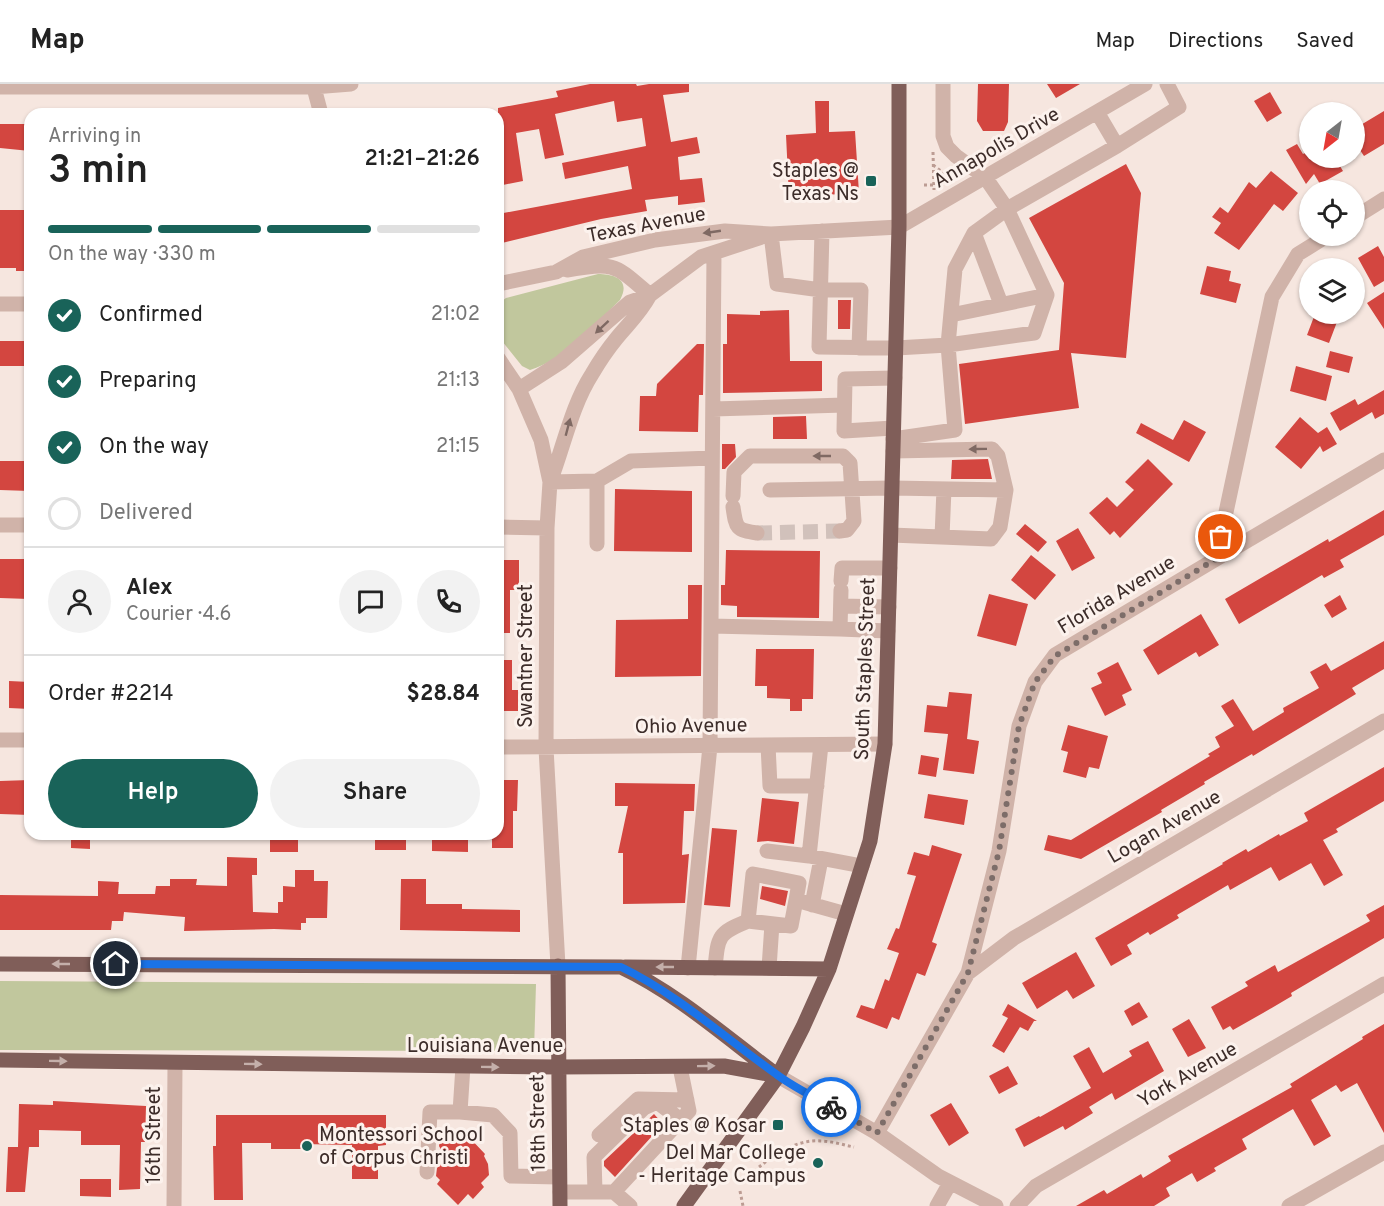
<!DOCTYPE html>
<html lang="en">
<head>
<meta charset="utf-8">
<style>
	:root { --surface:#fff; --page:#f2f2f2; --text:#222; --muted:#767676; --line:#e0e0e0; --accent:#196359 }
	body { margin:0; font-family:Overpass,sans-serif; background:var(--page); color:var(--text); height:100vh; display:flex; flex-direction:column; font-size:22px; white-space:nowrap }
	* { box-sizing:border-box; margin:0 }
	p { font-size:20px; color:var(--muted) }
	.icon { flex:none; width:33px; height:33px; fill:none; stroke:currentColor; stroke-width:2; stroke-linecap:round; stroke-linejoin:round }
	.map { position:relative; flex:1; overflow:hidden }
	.sheet { position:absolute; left:24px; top:24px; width:480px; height:732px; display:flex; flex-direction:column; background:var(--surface); border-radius:18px; box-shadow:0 2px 4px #0004 }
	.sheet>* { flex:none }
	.needle { width:39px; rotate:211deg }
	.fabs { position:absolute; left:1299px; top:18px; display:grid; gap:12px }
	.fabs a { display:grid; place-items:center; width:66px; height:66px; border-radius:50%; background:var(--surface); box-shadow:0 2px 4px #0004; font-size:30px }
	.pin { position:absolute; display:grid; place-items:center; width:51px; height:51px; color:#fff; margin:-26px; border:3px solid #fff; border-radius:50%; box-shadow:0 2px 6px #0007 }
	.courier { position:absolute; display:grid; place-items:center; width:60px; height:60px; margin:-30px; border:4px solid #1a73e8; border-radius:50%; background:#fff; color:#222; box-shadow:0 2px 8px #0007 }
	.summary em { font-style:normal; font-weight:600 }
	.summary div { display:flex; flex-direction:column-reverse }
	.summary { display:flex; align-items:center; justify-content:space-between; height:102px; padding:0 24px }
	h1 { font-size:39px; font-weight:600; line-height:45px }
	.bar { display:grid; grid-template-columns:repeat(4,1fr); gap:9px 6px; align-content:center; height:72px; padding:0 24px }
	.bar i { height:8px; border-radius:4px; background:var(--line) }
	.bar .active { background:var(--accent) }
	.bar p { grid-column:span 4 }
	.line { display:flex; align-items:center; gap:15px; padding:0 24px; border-top:2px solid var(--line) }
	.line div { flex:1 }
	.round { display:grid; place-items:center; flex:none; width:63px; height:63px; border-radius:32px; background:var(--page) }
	ol { padding:0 24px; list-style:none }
	li { display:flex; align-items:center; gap:18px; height:66px }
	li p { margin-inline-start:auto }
	li .icon { padding:6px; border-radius:50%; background:var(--accent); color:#fff; stroke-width:4 }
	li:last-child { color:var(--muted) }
	li i { width:33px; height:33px; border:3px solid var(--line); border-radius:50% }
	.primary-button { display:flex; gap:12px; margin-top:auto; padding:12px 24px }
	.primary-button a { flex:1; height:69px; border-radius:36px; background:var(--accent); color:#fff; font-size:24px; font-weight:600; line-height:69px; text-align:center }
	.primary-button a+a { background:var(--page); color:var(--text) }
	header { display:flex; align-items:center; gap:36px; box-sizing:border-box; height:84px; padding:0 30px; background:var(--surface); border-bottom:2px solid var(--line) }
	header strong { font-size:28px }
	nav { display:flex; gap:33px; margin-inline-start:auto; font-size:21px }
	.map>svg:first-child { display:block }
</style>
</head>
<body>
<header>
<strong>Map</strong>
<nav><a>Map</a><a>Directions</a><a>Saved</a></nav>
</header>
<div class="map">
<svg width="1384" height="1122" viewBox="0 0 1384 1122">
	<rect width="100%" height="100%" fill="#f6e6df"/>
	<path fill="#c1c79d" d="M598,190C615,190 631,196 620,216C595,240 564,276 530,286L522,282L498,252V220L506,214Z
		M0,897L536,900L534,967L0,966Z"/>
	<path fill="#d34640" d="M590,0H636L637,2L649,0H689V8L663,11L671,58L697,53L700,69L678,73L680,96L702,94L705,118L678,121V112L645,116L647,127L601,135L498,160V130L632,105L628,82L565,95L562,79L646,62L642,34L617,38L614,17L555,30L564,71L545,75L539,45L516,49L523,97L498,102V24L558,13L556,7Z
		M978,0H1009L1008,38L1004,47H983L977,37Z
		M1047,0H1080L1056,14Z
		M1270,8L1282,29L1267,38L1254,17Z
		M815,17H829V48L855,47L859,109L789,113L786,51L816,49Z
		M1384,27V60L1364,72L1354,57V45Z
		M0,40H30V67L0,64Z
		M1297,60L1303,70L1310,66V74H1335L1343,87L1320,100L1314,90L1306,100L1286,66Z
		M1126,80L1141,109L1126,274L1071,269L1079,324L965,340L959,280L1059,266L1064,199L1029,134Z
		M1271,87L1298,109L1283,127L1274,120L1239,166L1214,149L1221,139L1212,133L1220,123L1228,129L1249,98L1256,104Z
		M0,126H30V187H16V184H0Z
		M1378,162L1384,173V197L1374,203L1358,174Z
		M1207,182L1231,187L1229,197L1241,200L1236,219L1200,210Z
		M1384,208V245L1367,219Z
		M838,216H851L850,245H838Z
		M789,226L790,277H822V307L723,309V260H727V230L760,231V227Z
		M1315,230H1340L1329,259L1307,251Z
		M0,257H30V282H0Z
		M697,260H704L703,311H699L698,348L639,347L640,312H656L657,300Z
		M1330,267L1353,273L1349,289L1326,283Z
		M1296,282L1332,292L1326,317L1290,307Z
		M1384,306V330L1375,335L1372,328L1340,347L1330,329L1355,315L1358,321Z
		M806,332L807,355H773V333Z
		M1300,333L1318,349L1327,343L1337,360L1323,368L1320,362L1301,385L1275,363Z
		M1184,336L1206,348L1189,378L1136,349L1141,339L1173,356Z
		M722,360H735L736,373L725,385H722Z
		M988,375L992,395H951L952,376Z
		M1148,375L1173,400L1120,454L1114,447L1110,451L1089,429L1107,413L1117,423L1134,406L1125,398Z
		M0,377H30V407L0,406Z
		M615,405L692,407V468L614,467Z
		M1384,426V451L1340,476L1344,483L1324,494L1322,491L1239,540L1225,515L1328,455L1329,458Z
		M1025,440L1047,458L1038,468L1016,450Z
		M1078,444L1095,474L1072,487L1056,457Z
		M726,466L820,467L819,534L737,533V522L721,521V501H725Z
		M1031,471L1056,491L1035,516L1011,496Z
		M0,475H30L29,515L0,514Z
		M498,476H519V506H510V549H498Z
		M688,501H702L701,592L615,593L616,536L688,535Z
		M989,510L1028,520L1016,562L977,552Z
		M1340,511L1347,525L1332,534L1324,521Z
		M1201,530L1219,561L1199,573L1196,568L1158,591L1143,566Z
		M1384,557V585L1352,604L1356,610L1318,633L1253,672L1252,670L1204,698L1205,700L1161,726L1162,728L1081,775L1044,766L1048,751L1071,756L1210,672L1208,670L1220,663L1215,653L1234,642L1221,622L1233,615L1253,647L1284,628L1283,624L1319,604L1310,588L1326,579L1331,587Z
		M756,565H814L813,615H802V627H790V615L767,614V602H755Z
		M498,576H512V606H518V627H498Z
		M1118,578L1132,606L1122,611L1126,621L1105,632L1091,604L1102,599L1097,589Z
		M9,597L30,598V625L9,624Z
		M949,608L972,610L967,655L979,657L974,690L943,686L948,650L924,648L927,621L947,623Z
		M1068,641L1108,652L1099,685L1089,683L1086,694L1063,688L1068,668L1061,666Z
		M921,671L939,674L936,693L918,690Z
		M1384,683V717L1336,745L1338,748L1323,756L1343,791L1324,802L1311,779L1279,797L1271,783L1230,806L1228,801L1177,831L1179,834L1150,851L1148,848L1127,861L1132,870L1111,882L1095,854L1223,780L1222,779L1246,765L1248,768L1279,750L1280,752L1308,737L1304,729Z
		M30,696V731L0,730V697Z
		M498,696H518L517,727H513V764H492V750H498Z
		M615,699L695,700L694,727H684L682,771L689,770L685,819L623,820V769H618L628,722H615Z
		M928,710L968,716L964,741L924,734Z
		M762,714L799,718L794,760L768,757L757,758Z
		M712,744L737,746L730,823L704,821Z
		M71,750H90V765L71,764Z
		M375,750H406V766H375Z
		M270,751L298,752V768H270Z
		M432,752H468V768L432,767Z
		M932,761L962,770L932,858L937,860L925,892L917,889L899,936L892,933L887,945L856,933L861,921L874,925L885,895L889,897L899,869L887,865L896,844L899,845L916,792L907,790L914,768L929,772Z
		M227,773L257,774V791H252L253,828L278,829V818H283V802L295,803V786H314V797H328L327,834H306V839H301V846L274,845L184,847L185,833L124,828L123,837H112L111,846H0V811L98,812V797L119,798L118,810H155L156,802H170V795H197L196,801L227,802Z
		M401,795H426V820H462V825L520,826V848L400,846Z
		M762,802L788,807L785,822L760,815Z
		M1384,821V854L1291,909L1292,912L1263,929L1233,946L1230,942L1223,946L1211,923L1248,902L1245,898L1275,881L1278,888L1370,837L1366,831Z
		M1076,868L1095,902L1073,915L1067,906L1037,925L1022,899Z
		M1139,918L1148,933L1132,942L1124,927Z
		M1008,920L1037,937H1034L1028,947L1020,943L1004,969L992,962L1008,934L1002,931Z
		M1189,935L1206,964L1188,973L1172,945Z
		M1384,940V1049L1357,999L1341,1008L1336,1001L1311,1016L1331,1052L1314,1062L1293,1025L1242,1055L1247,1065L1214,1084L1216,1087L1197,1098L1192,1089L1166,1104L1170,1112L1154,1122H1076L1104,1106L1107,1110L1141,1090L1143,1094L1171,1077L1168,1072L1292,1003L1290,1000L1363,955L1362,953Z
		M1148,957L1164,987L1115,1016L1112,1009L1089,1023L1093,1029L1065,1046L1063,1042L1024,1063L1015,1045L1039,1032L1040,1033L1091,1004L1073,972L1089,963L1103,989L1132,972L1129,967Z
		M1008,982L1018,1000L999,1010L989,992Z
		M53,1017L146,1022L145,1058H141L140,1105L119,1106L120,1061H81V1047L39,1046V1063H18L19,1020L53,1021Z
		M951,1019L969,1049L949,1062L930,1031Z
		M654,1030L663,1040L615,1093L604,1082V1077Z
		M216,1031H386V1061L378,1062V1095H352V1061L302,1060V1065H271V1059H242L243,1116H214L213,1062H216Z
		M449,1050L465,1054L467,1051L485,1070L484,1072L488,1080L489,1091L481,1099L484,1103L473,1115L468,1110L458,1121L437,1100L440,1096L436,1092L437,1084L446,1075L439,1062L440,1057Z
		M8,1063H29L25,1108H6Z
		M80,1095H111V1113L80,1112Z"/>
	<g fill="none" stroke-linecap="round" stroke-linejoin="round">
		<path stroke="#d1c1bb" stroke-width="15" stroke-dasharray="15 8" stroke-linecap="butt" d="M757,449L840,447"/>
		<path stroke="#bc9c93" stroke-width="3" stroke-dasharray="3 3" stroke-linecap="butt" d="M933,68L934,106
			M933,81L945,90
			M924,101H937L949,85
			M759,1083C775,1070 799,1055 820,1057C832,1057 843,1061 854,1063
			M740,1107L743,1122"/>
		<path stroke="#d0b3a9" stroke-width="15" d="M313,0L321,30
			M943,0V52L947,63L956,72L985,93L1007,125L974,149L955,185L948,261L1034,249L1047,211L951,231
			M0,3H313L351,0
			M1117,62L1179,23L1167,0
			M1354,134L1384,115
			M822,147L819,263L896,264L948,261L955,346L893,355
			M974,149L1001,220
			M567,186C616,178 614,180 650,211
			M498,200L556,188L583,173L655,156L725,147L771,150L777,200L821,206H861L859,264
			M1047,211L1007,125L1117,62L1097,28
			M0,220H30
			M498,274L519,305L541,356L550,398L547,444L546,664L558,882
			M519,305L561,278L630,218L650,211L701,173L771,150L899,143L1145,0
			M713,325L844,321
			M893,344L844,347L845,295L895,294
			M893,367L992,365L998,372L1006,406
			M597,397L631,377L712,374
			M770,406L892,404L1006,406L1000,443L991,455L891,451
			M733,412L734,388L750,372H843L850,379L854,437L847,446L840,447
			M733,423C736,444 736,446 757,449
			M0,441H30
			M498,443L547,444
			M942,453L944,405
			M597,460V397L550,398C564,362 571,323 592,290C599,278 607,266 616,255C629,239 639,231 650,211
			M1216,475L1384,376
			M841,497L842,484H890
			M841,522L889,523
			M711,542L840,545L841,506
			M840,545L888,547
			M0,656H30
			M768,661L770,702H817
			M821,661L809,772L862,782
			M498,663L885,660
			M767,767L809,772
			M796,816L799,799L753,790L748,837L791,842L796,816L846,830
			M812,821L821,775
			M688,884L710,662L714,169
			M715,884C718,852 718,849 748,837
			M769,884L772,840
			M968,889L1014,854L1384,637
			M463,982L460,1028L493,1031L510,1049L511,1092L559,1093
			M778,992L877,1049L938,1092L996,1122
			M877,1049L968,889L999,767L1019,642L1035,598L1055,571L1216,475L1272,213L1298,170L1327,152
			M599,1051L638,1015L687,1016
			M427,1088L430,1028H460
			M560,1108H614L689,1027L680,983
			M595,1108L594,1073L644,1024L657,1018L681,1036
			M614,1108L630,1122
			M174,1122L175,980
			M937,1122L950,1099
			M1017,1122L1036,1102L1384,900
			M1289,1122L1384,1068"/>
		<path stroke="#805e59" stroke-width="15" d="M0,880L621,883C678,910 727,954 778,992
			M558,882L560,1122
			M625,883L829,885
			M0,976L557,983L724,982L773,991
			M684,1122L778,992L803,943L829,885L870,757L885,660L899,143V0"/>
	</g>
	<defs><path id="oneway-solid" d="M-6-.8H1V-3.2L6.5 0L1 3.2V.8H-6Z" transform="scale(1.5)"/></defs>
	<g fill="#7f6963">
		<use href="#oneway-solid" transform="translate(712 148) rotate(172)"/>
		<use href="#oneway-solid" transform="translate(602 243) rotate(137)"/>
		<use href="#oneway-solid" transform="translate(568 343) rotate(-75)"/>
		<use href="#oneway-solid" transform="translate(978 365) rotate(179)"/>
		<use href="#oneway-solid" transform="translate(822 372) rotate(180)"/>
	</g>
	<g fill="#c4afaa">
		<use href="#oneway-solid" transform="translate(61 880) rotate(-180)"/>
		<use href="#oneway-solid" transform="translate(665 883) rotate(-180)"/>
		<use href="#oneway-solid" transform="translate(58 977) rotate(1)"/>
		<use href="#oneway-solid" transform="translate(253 980) rotate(1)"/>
		<use href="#oneway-solid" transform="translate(706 982) rotate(-1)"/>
		<use href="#oneway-solid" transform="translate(490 983) rotate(1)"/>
	</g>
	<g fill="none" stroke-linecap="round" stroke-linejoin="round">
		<path stroke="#7d6d69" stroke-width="6" stroke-dasharray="0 10.8" d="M831,1023L877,1049L968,889L999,767L1019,642L1035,598L1055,572L1216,475L1221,453"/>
		<path stroke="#1a73e8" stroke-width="8" d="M116,880L621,883C677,910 725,954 776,990C793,1003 813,1012 831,1023"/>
	</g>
	<g fill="#196359" stroke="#fcf2ed" stroke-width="2">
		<rect x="865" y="91" width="12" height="12" rx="3"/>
		<rect x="772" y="1035" width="12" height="12" rx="3"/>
		<circle cx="307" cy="1062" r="6"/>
		<circle cx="818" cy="1079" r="6"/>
	</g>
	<g text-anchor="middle" stroke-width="6" stroke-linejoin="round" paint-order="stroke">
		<g font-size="20" fill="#3c2c29" stroke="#fcf2ed">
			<text transform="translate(996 63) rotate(-30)" y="7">Annapolis Drive</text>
			<text transform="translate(646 140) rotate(-11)" y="7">Texas Avenue</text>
			<text transform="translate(1116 510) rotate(-31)" y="7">Florida Avenue</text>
			<text transform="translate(525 572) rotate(-90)" y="7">Swantner Street</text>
			<text transform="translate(864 585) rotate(-88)" y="7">South Staples Street</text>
			<text transform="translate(691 641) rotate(-1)" y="7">Ohio Avenue</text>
			<text transform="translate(1164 742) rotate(-30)" y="7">Logan Avenue</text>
			<text x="485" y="968">Louisiana Avenue</text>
			<text transform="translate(1187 990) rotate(-30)" y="7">York Avenue</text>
			<text transform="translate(537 1039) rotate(-91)" y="7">18th Street</text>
			<text transform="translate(153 1051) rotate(-90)" y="7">16th Street</text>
		</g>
		<g font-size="20" fill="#3c2c29" stroke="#fcf2ed" text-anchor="end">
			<text x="859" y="93">Staples @<tspan x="859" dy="23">Texas Ns</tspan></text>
			<text x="766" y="1048">Staples @ Kosar</text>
			<text x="319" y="1057" text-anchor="start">Montessori School<tspan x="319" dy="23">of Corpus Christi</tspan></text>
			<text x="806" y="1075">Del Mar College<tspan x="806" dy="23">- Heritage Campus</tspan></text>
		</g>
	</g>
</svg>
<div class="fabs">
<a><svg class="needle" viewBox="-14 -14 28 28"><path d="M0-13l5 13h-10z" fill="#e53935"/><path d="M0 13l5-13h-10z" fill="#767676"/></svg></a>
<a><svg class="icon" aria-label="locate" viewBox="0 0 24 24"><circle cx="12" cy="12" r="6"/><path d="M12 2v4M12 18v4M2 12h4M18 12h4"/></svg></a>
<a><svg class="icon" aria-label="layers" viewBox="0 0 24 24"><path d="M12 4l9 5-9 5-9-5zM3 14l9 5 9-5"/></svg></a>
</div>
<div class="pin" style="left:1221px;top:453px;background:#ea580c"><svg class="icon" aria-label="bag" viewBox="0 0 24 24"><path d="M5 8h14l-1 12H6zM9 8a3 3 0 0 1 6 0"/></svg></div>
<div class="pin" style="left:116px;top:880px;background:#1f2937"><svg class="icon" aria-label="home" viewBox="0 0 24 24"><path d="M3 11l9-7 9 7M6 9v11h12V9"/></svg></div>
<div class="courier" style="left:831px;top:1023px"><svg class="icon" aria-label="bike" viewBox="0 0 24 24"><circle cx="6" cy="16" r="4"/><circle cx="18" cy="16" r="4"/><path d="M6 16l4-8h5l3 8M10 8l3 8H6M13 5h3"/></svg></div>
<section class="sheet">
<div class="summary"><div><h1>3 min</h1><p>Arriving in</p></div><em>21:21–21:26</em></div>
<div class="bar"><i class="active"></i><i class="active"></i><i class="active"></i><i></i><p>On the way · 330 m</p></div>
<ol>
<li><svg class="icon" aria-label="check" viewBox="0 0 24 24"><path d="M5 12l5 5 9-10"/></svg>Confirmed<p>21:02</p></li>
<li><svg class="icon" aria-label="check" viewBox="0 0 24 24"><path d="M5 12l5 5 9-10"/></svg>Preparing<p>21:13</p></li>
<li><svg class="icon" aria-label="check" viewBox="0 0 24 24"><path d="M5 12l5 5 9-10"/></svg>On the way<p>21:15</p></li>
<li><i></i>Delivered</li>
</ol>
<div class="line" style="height:108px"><a class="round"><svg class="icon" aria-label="person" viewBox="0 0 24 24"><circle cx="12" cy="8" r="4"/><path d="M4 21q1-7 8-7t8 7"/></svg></a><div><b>Alex</b><p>Courier · 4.6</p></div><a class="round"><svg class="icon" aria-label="chat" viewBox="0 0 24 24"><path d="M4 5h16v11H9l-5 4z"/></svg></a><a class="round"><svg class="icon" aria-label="phone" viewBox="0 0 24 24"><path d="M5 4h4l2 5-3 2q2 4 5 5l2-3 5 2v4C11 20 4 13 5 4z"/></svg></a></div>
<div class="line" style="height:78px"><div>Order #2214</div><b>$28.84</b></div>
<div class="primary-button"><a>Help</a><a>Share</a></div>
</section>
</div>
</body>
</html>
